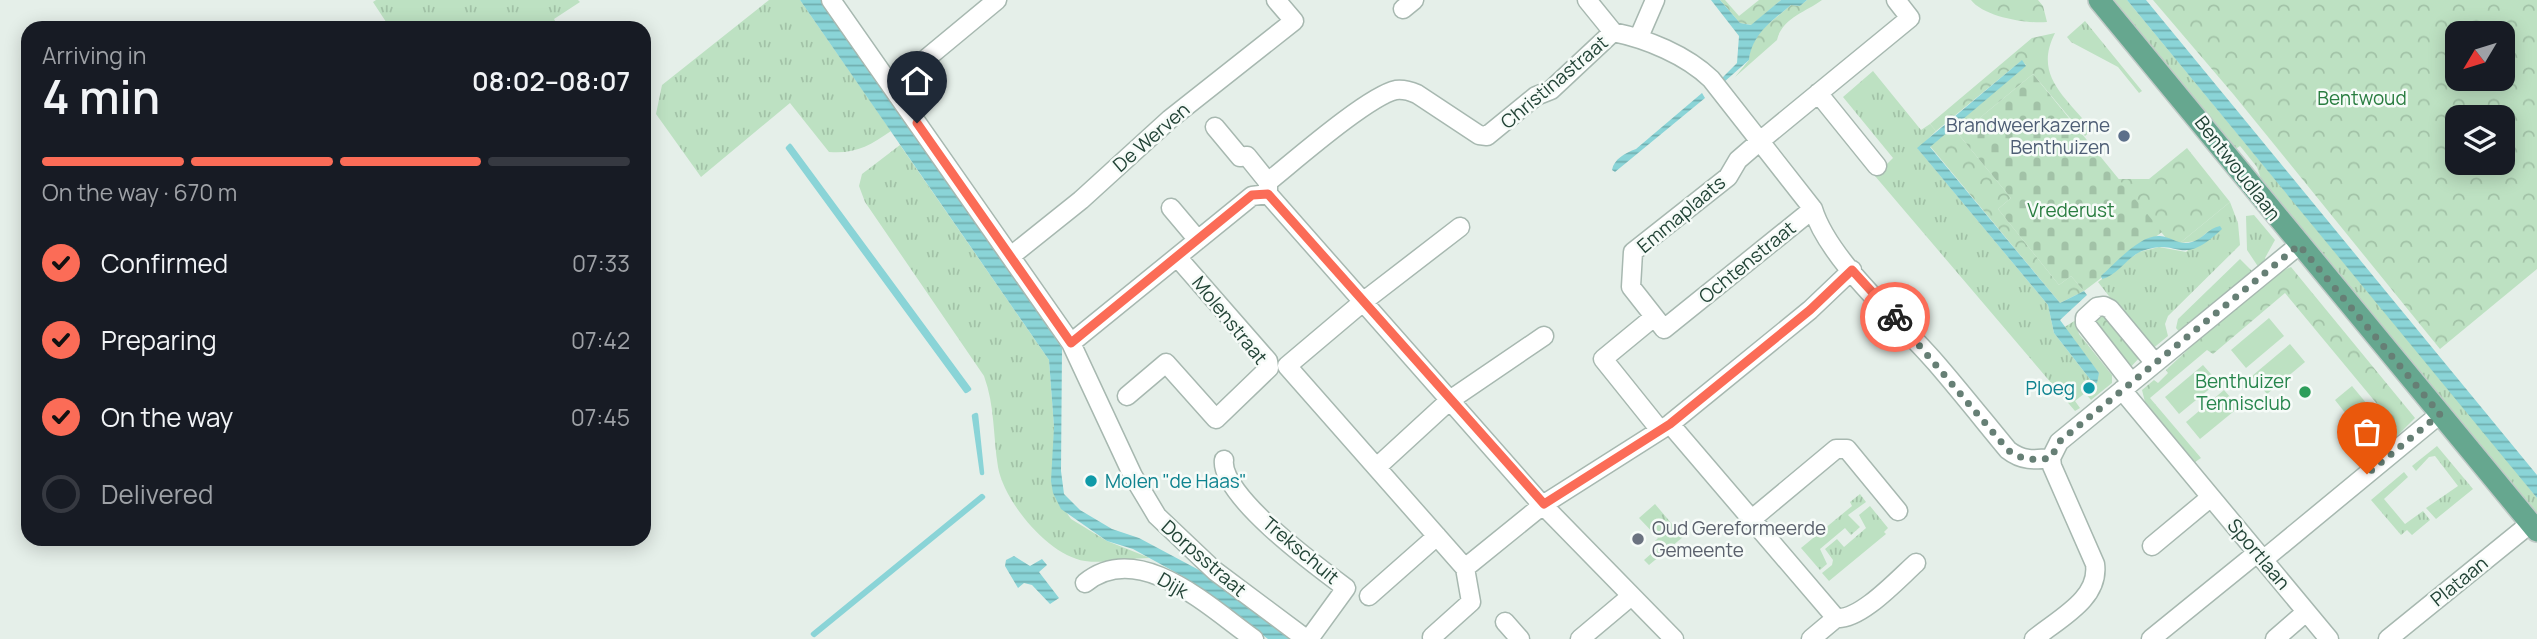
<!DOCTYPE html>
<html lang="en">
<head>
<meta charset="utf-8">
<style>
	:root { --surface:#171b24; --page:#20242c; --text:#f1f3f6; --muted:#9ea1a6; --line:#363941; --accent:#fb6c57 }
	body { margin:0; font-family:Manrope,sans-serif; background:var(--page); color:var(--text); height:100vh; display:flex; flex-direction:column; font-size:26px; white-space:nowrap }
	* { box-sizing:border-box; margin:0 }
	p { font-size:23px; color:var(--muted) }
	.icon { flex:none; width:38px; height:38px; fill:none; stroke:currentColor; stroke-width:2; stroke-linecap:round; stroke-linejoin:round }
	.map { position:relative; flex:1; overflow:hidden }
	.panel { position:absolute; left:21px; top:21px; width:630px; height:525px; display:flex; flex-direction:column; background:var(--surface); border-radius:21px; box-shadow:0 4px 18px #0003 }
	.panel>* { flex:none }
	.needle { width:46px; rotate:232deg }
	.fabs { position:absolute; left:2445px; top:21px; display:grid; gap:14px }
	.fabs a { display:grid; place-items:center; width:70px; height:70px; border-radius:14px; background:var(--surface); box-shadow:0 4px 18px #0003; font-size:35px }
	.pin { position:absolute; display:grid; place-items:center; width:60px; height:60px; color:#fff; margin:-72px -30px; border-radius:50% 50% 50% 0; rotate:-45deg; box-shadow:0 0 7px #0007 }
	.pin .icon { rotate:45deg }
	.courier { position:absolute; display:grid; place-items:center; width:70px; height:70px; margin:-35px; border:5px solid #fb6c57; border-radius:50%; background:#fff; color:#222; box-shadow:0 2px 9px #0007 }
	.headline em { font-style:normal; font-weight:600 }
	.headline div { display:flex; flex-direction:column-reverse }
	.headline { display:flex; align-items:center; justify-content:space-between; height:119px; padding:0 21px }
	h1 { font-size:46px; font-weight:600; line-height:52px }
	.bar { display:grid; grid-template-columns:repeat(4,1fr); gap:10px 7px; align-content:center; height:84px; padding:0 21px }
	.bar i { height:9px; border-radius:5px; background:var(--line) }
	.bar .current { background:var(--accent) }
	.bar p { grid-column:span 4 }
	ol { padding:0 21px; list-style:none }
	li { display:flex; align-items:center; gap:21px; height:77px }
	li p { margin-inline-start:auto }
	li .icon { padding:7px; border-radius:50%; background:var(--accent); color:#111; stroke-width:4 }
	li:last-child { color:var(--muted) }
	li i { width:38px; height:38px; border:4px solid var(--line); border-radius:50% }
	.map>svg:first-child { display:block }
</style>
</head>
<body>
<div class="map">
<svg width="2537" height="639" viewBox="0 0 2537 639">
	<defs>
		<pattern id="grass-tufts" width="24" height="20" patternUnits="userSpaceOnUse" patternTransform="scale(1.75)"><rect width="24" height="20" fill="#bde1c2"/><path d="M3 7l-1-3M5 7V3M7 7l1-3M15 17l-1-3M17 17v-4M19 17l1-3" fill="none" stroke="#a2c2a7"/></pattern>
		<pattern id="forest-crowns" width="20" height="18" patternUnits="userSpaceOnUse" patternTransform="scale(1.75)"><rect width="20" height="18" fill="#bde1c2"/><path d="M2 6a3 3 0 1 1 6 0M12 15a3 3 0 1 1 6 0" fill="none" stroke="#a2c2a7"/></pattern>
		<pattern id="cemetery-stones" width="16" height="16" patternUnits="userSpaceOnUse" patternTransform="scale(1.75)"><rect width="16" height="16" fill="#bde1c2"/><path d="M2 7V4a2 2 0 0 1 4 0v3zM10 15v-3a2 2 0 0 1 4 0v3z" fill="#a2c2a7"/></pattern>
		<pattern id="water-rules" width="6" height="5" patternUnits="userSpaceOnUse" patternTransform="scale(1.75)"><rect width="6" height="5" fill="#8ad4d7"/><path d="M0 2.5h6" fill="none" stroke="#70aeaf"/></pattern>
	</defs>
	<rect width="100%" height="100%" fill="#e5efe9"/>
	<path fill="url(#grass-tufts)" d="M376,0H578L580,2L554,19L559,28H390L373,2Z
		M769,0H800L891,131C869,146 856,154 829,152L790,103L701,177L656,114L662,85Z
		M2110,0H2127L2516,471L2537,498V522L2262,182L2257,167L2240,146L2231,152Z
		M2085,21L2142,91L2139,93L2118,67L2071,42L2067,37Z
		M1873,71L1921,130L1930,124L1936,131L1918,149L2048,305L2054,333L2093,383L2099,373L2063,328L2076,320L2079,334L2112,375V383L2091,400L2085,393L2075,401L2080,408L2075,411L1875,176L1893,158L1843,97Z
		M900,145L1049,360L1054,427L1053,493L1071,519L1107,541L1150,558C1129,558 1106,564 1085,561C1049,556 1004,502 998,467C993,436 995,406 984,376L865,202L859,186L862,174Z
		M2230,202L2238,223L2240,245L2168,316L2165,324L2168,336L2151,350L2098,282L2139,252L2159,247L2186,252L2212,228L2197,241L2180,243Z
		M2254,215L2275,240L2265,258L2267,261L2259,268L2247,250L2246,216Z
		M2240,259L2253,272L2182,335L2176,328L2178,319Z
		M2437,446L2473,489L2436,519L2426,508L2458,486L2435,456L2429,457L2416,471L2412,466Z
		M2404,472L2408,477L2384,499L2405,524L2423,511L2430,520L2412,535L2407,530L2401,535L2371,500Z
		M1860,494L1866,502L1848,515L1860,527L1851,535L1845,528L1820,549L1827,564L1820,570L1801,548L1852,506L1850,502Z
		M1655,504L1683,537L1649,565L1644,560L1660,546L1655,541L1658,538L1639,518Z
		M1870,506L1888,528L1884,532L1886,534L1829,581L1822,573L1832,565L1833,560L1825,549L1837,539L1844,547L1866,528L1859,515Z"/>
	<path fill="url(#forest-crowns)" fill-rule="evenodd" d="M1720,0H1725L1739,16L1759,0H1781L1752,25L1740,23Z
		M1807,0H1822C1806,12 1782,18 1777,40L1735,77L1749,60L1750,49L1760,31L1791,5L1800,6Z
		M1971,0H2038L2043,6L2047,22C2027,24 1984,17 1971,0Z
		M2153,0H2537V269L2440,349L2234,95ZM2457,33H2502V79H2457ZM2457,117H2502V163H2457Z
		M2055,33C2033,76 2066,97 2092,130L2085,136L2033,74L1959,135L2011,198L1998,209L2059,285L2071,276L2084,291L2060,303L1930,146L2026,65L2021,61L1936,131L1930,124L2032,38Z
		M2187,148L2230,202L2180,243L2166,238L2118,179H2149Z
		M2291,267L2415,418L2383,450L2379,444L2397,428L2285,293L2213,354L2207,350L2150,398L2201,458L2195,462L2145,402L2142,390L2154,380L2158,383L2168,373L2166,370C2193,346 2261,278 2291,267Z
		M2101,316L2108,318L2140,357L2128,370L2092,326L2095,318Z"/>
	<path fill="url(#cemetery-stones)" d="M2033,74L2162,232L2084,291L2071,276L2059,285L1998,209L2011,198L1959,135Z"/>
	<path fill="#bde1c2" d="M2269,318L2284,336L2246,368L2231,350Z
		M2290,344L2305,362L2267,394L2252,376Z
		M2203,365L2218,382L2179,414L2165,397Z
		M2352,386L2383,423L2365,438L2335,400Z
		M2224,390L2239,407L2200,439L2186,422Z"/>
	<path fill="url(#water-rules)" d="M800,0H821L1062,348L1061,471L1064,494L1080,510L1112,529L1139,538L1199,570L1289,639H1268L1184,577L1133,549L1107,541L1061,509L1053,493L1051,481L1054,427L1049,360Z
		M1711,0H1720L1740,23L1751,25L1781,0H1807L1800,6L1791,5C1772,21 1752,34 1749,60L1724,82L1722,78L1737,63L1739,36Z
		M2127,0H2146L2537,475V498Z
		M2022,60L2026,66L1930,147L2060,303L2084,291L2087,295L2060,320L2099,373L2097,383H2093L2054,333L2048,305L1917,148Z
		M1702,93L1705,98L1615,172L1612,170C1614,159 1625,153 1636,149Z
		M2220,226L2222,229C2179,270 2180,236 2142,251C2127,257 2117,276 2102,279L2101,276C2115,264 2140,234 2160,236C2172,237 2179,246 2192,242C2203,239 2208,228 2220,226Z
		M1014,556L1030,566L1042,559L1047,565L1039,572L1059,598L1050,604L1032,585L1024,583L1018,588L1005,566L1006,560Z"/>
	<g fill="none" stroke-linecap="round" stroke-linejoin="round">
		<path stroke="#8ad4d7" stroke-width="4.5" d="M790,146L969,389L966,391L788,148Z
			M976,415L982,473L974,416Z
			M982,496L983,497L814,635L813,634Z"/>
		<defs>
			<path id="minor" d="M831,0L1071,343L1133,476L1157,516L1215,571L1306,639
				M1587,0L1613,32
				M1403,9L1414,0
				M1639,37L1655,0
				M892,87L997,0
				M1818,93L1877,166
				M1215,127L1240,157L1247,156L1268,182
				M1268,194L1536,498L1674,639
				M1171,208L1198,240
				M1813,209L1664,329L1631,287L1633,252L1728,177L1738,160L1760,141L1910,18L1896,0
				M1011,256L1081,200L1170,119L1294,21L1276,0
				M1178,258L1268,361L1269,368
				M1654,317L1603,359L1660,430
				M1071,343L1252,196L1268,194V182C1293,162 1368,96 1396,90C1404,89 1410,91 1417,94L1479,135L1487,136L1536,96L1551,90L1613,32C1647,39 1686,55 1711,79L1813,209C1829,261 1900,321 1936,363C1961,392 1984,421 2008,450C2022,461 2034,460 2051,458
				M1287,366L1465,568L1471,602L1432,637
				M1287,366L1364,301L1460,227
				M2131,382L2085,323V318L2097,307L2104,306L2110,309L2154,362
				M2122,390L2329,639
				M1127,396L1166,363L1216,419L1269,368
				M1670,424L1836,618
				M1224,460C1219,495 1319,568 1346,588L1309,639
				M1377,467L1450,400L1544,336
				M1752,519L1836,449H1847L1898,511
				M2152,546L2211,497
				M2263,560L2440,414
				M1465,568L1544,504L1670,424L1810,310L1852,270
				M1085,583C1139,539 1209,607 1254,639
				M1369,596L1437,536
				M1836,618C1860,621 1899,578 1916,563
				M1505,622L1520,639
				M1580,639L1630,597
				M1811,639L1836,618
				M2034,639C2058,619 2100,599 2095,564L2052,466L2051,458L2059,442L2299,245
				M2151,639L2257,553
				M2275,639L2306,612
				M2388,639L2531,523"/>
			<path id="major" d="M2099,0L2537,531"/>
		</defs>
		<use href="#minor" stroke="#a7b8b0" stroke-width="21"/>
		<use href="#major" stroke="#c1cac7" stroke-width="24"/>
		<use href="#minor" stroke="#fff" stroke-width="18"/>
		<use href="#major" stroke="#66a78f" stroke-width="21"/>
	</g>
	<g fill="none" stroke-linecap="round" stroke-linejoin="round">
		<path stroke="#667f75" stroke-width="7" stroke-dasharray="0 12.6" d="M1895,317L2008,450C2022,461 2034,460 2051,458L2059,442L2299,245L2440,414L2367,474"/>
		<path stroke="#fb6c57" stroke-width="9" d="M917,123L1071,343L1252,195L1268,194L1544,504L1670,424L1810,310L1852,270L1895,317"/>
	</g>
	<circle fill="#5c6f8a" stroke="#f6fbf8" stroke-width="2.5" cx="2124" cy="136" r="7"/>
	<g fill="#0f9aa8" stroke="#f6fbf8" stroke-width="2.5">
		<circle cx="2089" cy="388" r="7"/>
		<circle cx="1091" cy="481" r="7"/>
	</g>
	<circle fill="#2e9e5b" stroke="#f6fbf8" stroke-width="2.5" cx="2305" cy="392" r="7"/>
	<circle fill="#6b7280" stroke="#f6fbf8" stroke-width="2.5" cx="1638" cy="539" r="7"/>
	<g text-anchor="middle" stroke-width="5" stroke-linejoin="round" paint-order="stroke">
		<g font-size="19" fill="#224336" stroke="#f6fbf8">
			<text transform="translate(1554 82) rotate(-40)" y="7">Christinastraat</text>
			<text transform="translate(1151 137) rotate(-41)" y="7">De Werven</text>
			<text transform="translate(2238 168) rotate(52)" y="7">Bentwoudlaan</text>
			<text transform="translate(1681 214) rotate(-40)" y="7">Emmaplaats</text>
			<text transform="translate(1747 262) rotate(-39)" y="7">Ochtenstraat</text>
			<text transform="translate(1230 320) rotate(51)" y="7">Molenstraat</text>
			<text transform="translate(1301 550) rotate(40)" y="7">Trekschuit</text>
			<text transform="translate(2259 554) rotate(50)" y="7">Sportlaan</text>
			<text transform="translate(1204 558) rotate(41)" y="7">Dorpsstraat</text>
			<text transform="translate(2459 581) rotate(-39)" y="7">Plataan</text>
			<text transform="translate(1173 585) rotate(30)" y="7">Dijk</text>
		</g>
		<g font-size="19" fill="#297d40" stroke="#f6fbf8">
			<text x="2362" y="105">Bentwoud</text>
			<text x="2071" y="217">Vrederust</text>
		</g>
		<g font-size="19" fill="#4e5e75" stroke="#f6fbf8" text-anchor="end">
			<text x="2110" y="132">Brandweerkazerne<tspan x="2110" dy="22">Benthuizen</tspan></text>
		</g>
		<g font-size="19" fill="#27864d" stroke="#f6fbf8" text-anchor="end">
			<text x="2291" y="388">Benthuizer<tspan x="2291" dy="22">Tennisclub</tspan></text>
		</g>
		<g font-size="19" fill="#0d838f" stroke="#f6fbf8" text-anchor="end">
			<text x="2075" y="395">Ploeg</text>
			<text x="1105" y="488" text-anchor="start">Molen "de Haas"</text>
		</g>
		<g font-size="19" fill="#5b616d" stroke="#f6fbf8" text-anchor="start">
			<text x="1652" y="535">Oud Gereformeerde<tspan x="1652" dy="22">Gemeente</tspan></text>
		</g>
	</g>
</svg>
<div class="fabs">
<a><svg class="needle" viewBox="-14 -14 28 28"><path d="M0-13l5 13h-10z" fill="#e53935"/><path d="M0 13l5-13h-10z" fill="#9ea1a6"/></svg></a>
<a><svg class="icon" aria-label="layers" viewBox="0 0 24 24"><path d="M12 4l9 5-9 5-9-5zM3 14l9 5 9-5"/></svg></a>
</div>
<div class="pin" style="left:2367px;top:474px;background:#ea580c"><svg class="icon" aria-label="bag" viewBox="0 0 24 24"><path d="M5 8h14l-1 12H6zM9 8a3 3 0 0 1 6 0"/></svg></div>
<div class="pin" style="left:917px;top:123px;background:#1f2937"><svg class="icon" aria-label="home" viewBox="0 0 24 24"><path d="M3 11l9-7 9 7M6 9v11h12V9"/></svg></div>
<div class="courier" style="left:1895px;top:317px"><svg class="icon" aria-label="bike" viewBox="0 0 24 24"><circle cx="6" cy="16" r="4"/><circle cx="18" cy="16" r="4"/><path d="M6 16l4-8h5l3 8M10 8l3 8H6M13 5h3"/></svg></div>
<section class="panel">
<div class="headline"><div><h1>4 min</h1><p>Arriving in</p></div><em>08:02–08:07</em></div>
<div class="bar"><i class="current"></i><i class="current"></i><i class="current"></i><i></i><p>On the way · 670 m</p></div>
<ol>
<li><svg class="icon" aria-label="check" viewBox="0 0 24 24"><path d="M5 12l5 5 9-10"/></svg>Confirmed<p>07:33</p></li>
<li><svg class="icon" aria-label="check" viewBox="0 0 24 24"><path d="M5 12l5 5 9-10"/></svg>Preparing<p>07:42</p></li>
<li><svg class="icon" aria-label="check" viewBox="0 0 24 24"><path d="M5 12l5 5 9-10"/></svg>On the way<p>07:45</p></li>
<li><i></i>Delivered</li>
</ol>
</section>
</div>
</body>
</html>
